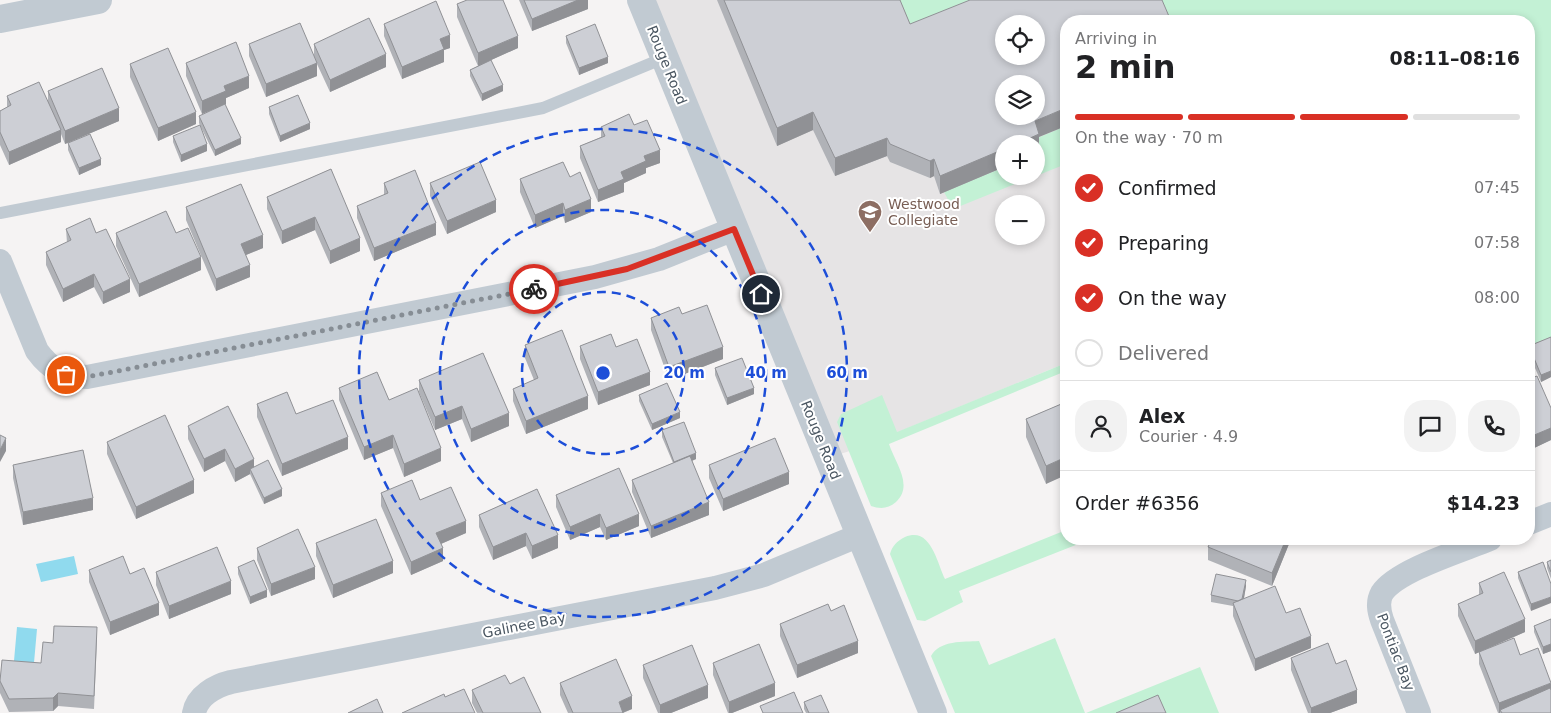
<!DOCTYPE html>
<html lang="en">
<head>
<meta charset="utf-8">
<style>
	:root { --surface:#fff; --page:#f2f2f2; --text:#202124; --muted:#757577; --line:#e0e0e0; --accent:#d93025 }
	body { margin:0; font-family:"DejaVu Sans",sans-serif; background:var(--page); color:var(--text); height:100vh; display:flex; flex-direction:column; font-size:19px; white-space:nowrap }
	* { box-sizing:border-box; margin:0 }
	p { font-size:16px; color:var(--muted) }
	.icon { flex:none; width:28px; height:28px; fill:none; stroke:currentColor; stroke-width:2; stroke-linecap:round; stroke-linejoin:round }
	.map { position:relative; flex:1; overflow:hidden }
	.side { position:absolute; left:1060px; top:15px; width:475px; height:530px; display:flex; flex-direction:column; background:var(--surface); border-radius:20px; box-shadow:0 2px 8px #0003 }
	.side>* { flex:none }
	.controls { position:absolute; left:995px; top:15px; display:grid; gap:10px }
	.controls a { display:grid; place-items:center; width:50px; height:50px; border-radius:50%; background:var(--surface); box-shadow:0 2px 8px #0003; font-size:25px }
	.pin { position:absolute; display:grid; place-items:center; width:42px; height:42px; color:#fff; margin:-21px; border:2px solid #fff; border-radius:50%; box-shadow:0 1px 5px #0007 }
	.courier { position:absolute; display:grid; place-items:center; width:50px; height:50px; margin:-25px; border:4px solid #d93025; border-radius:50%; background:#fff; color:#222; box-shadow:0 1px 6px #0007 }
	.summary em { font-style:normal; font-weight:800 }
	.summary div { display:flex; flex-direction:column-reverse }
	.summary { display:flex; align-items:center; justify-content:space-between; height:85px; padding:0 15px }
	h1 { font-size:32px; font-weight:800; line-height:38px }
	.bar { display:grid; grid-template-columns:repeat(4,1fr); gap:8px 5px; align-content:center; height:60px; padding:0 15px }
	.bar i { height:6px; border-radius:4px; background:var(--line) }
	.bar .current { background:var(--accent) }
	.bar p { grid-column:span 4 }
	.line { display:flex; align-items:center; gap:12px; padding:0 15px; border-top:1px solid var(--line) }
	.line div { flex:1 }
	.round { display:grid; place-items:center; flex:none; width:52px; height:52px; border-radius:20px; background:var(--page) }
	ol { padding:0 15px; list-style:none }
	li { display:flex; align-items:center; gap:15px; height:55px }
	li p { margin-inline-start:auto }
	li .icon { padding:5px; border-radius:50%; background:var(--accent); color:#fff; stroke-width:4 }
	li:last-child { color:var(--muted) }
	li i { width:28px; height:28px; border:2px solid var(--line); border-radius:50% }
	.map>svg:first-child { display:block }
</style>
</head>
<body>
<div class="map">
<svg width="1551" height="713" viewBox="0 0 1551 713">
	<rect width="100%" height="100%" fill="#f5f3f3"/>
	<path fill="#e6e4e5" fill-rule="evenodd" d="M641,0H1551L1529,21H1066V363L859,448L831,457ZM1004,24H1036V56H1004ZM1004,84H1036V116H1004ZM1004,144H1036V176H1004ZM1004,204H1036V236H1004Z"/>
	<path fill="#c3f1d5" d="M893,0H1014L910,42Z
		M1159,0H1551V340L1529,349V21H1164Z
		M1066,126V164L1036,176V153L1039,152L1035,139Z
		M1004,167V176H1035L953,209L944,192Z
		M1066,363V371L889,444C895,463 914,485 896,502C888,509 880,509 871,506L837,422L841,414L882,395L897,432Z
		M1066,530V539H1091L959,591L963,602L925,621L917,620L890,554C892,546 897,541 905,537C931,526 937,563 945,579Z
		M1055,638L1085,713H955L931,656C940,640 963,642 979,641L989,665Z
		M1200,667L1219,713H1086Z"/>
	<path fill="#90daee" d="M74,556L78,574L41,582L36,564Z
		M17,627L37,629L33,674L13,672Z"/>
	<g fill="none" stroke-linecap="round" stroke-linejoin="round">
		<path stroke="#c1cad2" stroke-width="12" d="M0,213L543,108L664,58"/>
		<path stroke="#c1cad2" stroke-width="24" d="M0,261L37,351C51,370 64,376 87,377L595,277L659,259L734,229
			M1529,523L1551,514
			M194,713C197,696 215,686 231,682L715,588L764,575L860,535
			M1419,713L1382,620C1379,611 1377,602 1382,593C1397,570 1464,550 1490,539"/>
		<path stroke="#c1cad2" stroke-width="28" d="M641,0L933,713
			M0,19L98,0"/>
	</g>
	<path fill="#b0b2b7" d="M519,0H588V9L532,31Z
		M717,0H900L910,24L1039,137V152L940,194L934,176L930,178L890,162L887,156L835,176L813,130L777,146Z
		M457,4L518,48L491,60L503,91L482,101L470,76V70L478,66L457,17Z
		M384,24L450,48L444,50V62L402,79L384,36Z
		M566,36L608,63L579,75L566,43Z
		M249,44L314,56V44L386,67L330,92L317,64V76L266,97L249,56Z
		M186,63L249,88L226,98V104L202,114L186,76Z
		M130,64L196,124L158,141L130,77Z
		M48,91L119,121L65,144L61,134V142L9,165L0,145V111L7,107V96L48,101Z
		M269,107L310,129L280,142L269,114Z
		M199,116L241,144L215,156L199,123Z
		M634,125L660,163L646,168V173L624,183V192L598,202L580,158V146L601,137V127Z
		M173,136L207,151L181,162L173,142Z
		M68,143L101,165L79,175L68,150Z
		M331,169L360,251L330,264L315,230L282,244L267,209V197Z
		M570,177L591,212L565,223L563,216L535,228L520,192V179Z
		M384,183L436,235L374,261L357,218V206L384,195Z
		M430,183L496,212L447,234L430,196Z
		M186,207L263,248L246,255L250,277L216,291L186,220Z
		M66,229L96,233L130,292L103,304L94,287L63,302L46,265V252L67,243Z
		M116,233H176L201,270L139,297L116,246Z
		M682,314L723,359L669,380L651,330V318Z
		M1551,337V377L1541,382L1529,354V346Z
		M525,345L588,409L526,434L513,401V389L534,380L525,358Z
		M580,346L616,347L650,385L598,405L580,359Z
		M715,368L754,394L727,405L715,375Z
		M1529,379L1551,408V440L1532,449L1529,442Z
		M419,380L509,426L471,442L462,419L435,430L419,392Z
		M339,388L389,400L441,461L404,477L393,448L364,460L339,400Z
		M639,395L680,418L652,430L639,401Z
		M1066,402L1046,484L1026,437V419Z
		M257,404L296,414L348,449L282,476L257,417Z
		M188,426L254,467L282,496L264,504L250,474L235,482L225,461L204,472L188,439Z
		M662,430L696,459L692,461L709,515L651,538L632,492V480L673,463L662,437Z
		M107,442L194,493L136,519L107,454Z
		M13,465L93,510L23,525L13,478Z
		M709,465L789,484L723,511L709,478Z
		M537,489L558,548L532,559L526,546L493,560L479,527V515Z
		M381,493L420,500L466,533L441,544L443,561L411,575L381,506Z
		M556,495L639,526L606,540L600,527L570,540L556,507Z
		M1212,539H1291L1272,586L1208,560V547Z
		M316,543L393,573L333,598L316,556Z
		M257,548L315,579L271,596L257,560Z
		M1551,560V579L1547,568V562Z
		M1543,562L1531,611L1518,578V572Z
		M238,567L267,597L250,604L238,574Z
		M89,570L130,574L159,615L110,635L89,582Z
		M156,572L231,594L169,619L156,585Z
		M1479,583L1525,632L1482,651L1520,655L1551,713H1498L1479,664V652L1475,654L1458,616V604L1479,595Z
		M1246,586L1244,599L1286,613L1311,648L1255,671L1233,616V606L1211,602V595Z
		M831,611L858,653L797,678L780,636V624Z
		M1551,619V651L1543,654L1534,632V626Z
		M97,640L94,709L58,706L53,711L9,712L0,693V681L41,663L53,643Z
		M1291,658L1336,664L1357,703L1330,713H1308L1291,670Z
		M713,663L775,696L732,713H728L713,675Z
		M643,665L708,698L671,713H658L643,678Z
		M560,683L632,709L623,713H568L560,695Z
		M510,684L541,713H477L472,703V690Z
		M804,702L829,713H806L804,709Z"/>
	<path fill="#909195" d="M578,0H588V9L532,31V19Z
		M450,35V48L444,50V62L402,79V67L440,39Z
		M518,36V48L478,66V53Z
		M386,54V67L330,92V80Z
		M608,57V63L579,75V68Z
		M317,63V76L266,97V84Z
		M249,76V88L226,98V104L202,114V101L224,86Z
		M503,85V91L482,101V94Z
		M119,108V121L65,144V131Z
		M1066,108V126L1039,137V152L1036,153V144H1017L1035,121Z
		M196,112V124L158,141V128Z
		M813,112V130L777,146V128Z
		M310,123V129L280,142V136Z
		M61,130V142L9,165V152Z
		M241,138V144L215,156V150Z
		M887,138V156L835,176V158Z
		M207,144V151L181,162V155Z
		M1004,149V167L940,194V176Z
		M660,150V163L646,168V173L624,183V192L598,202V190L621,172L644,156Z
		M101,159V165L79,175V168Z
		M934,159V176L930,178V161Z
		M591,199V212L565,223V210Z
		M496,200V212L447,234V221Z
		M563,203V216L535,228V215Z
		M315,217V230L282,244V231Z
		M436,223V235L374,261V248Z
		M263,235V248L241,257V244Z
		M360,238V251L330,264V251Z
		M201,257V270L139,297V284Z
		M250,265V277L216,291V279Z
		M94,274V287L63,302V289Z
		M130,279V292L103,304V292Z
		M723,347V359L669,380V367Z
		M1551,371V377L1541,382V375Z
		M650,372V385L598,405V392Z
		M754,388V394L727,405V398Z
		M588,396V409L526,434V421Z
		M462,406V419L435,430V417Z
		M680,412V418L652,430V424Z
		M509,413V426L471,442V429Z
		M1551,428V440L1532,449V436Z
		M393,435V448L364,460V447Z
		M348,437V449L282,476V464Z
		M6,438V451L0,462V450Z
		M441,448V461L404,477V464Z
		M225,449V461L204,472V459Z
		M696,453V459L674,468V462Z
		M1066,457V475L1046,484V466Z
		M254,459V472L250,469V474L235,482V469Z
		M789,472V484L723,511V499Z
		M194,480V493L136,519V507Z
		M282,489V496L264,504V498Z
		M93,498V510L23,525V512Z
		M709,502V515L651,538V526Z
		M600,514V527L570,540V527Z
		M639,514V526L606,540V528Z
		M466,521V533L436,546V533Z
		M526,533V546L493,560V547Z
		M558,535V548L532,559V546Z
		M1286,539H1291L1272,586V573Z
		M443,548V561L411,575V562Z
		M393,561V573L333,598V585Z
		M315,567V579L271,596V584Z
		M1246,580V586L1242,608V602Z
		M231,581V594L169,619V606Z
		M267,590V597L250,604V597Z
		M1551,597V603L1531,611V604Z
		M159,603V615L110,635V622Z
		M1525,619V632L1475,654V641Z
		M1311,636V648L1255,671V659Z
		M858,641V653L797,678V665Z
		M1551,644V651L1543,654V647Z
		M775,683V696L732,713H729V702Z
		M1551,683V696L1500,710V713H1499V703Z
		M708,685V698L671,713H660V705Z
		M1357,690V703L1330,713H1311V708Z
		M58,693V706L53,711V698Z
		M632,696V709L622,713L619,702Z"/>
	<path fill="#cdcfd5" stroke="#909195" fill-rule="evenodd" d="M467,0H503L518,36L478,53L457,4Z
		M524,0H578L532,19Z
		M724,0H900L910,24L970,0H1162L1171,21H1066V108L1035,121L1039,134L1017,144H1004V149L940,176L934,159L930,161L890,144L887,138L835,158L813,112L777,128ZM1004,24H1036V56H1004ZM1004,84H1036V116H1004Z
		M436,1L450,35L440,39L444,49L402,67L384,24Z
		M369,18L386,54L330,80L314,44Z
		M300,23L317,63L266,84L249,44Z
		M595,24L608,57L579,68L566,36Z
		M236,42L249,76L224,86L226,91L202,101L186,63Z
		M168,48L196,112L158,128L130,64Z
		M491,60L503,85L482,94L470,70Z
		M102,68L119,108L65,131L48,91Z
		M39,82L61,130L9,152L0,132V111L11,105L7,96Z
		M298,95L310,123L280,136L269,107Z
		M225,104L241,138L215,150L199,116Z
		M629,114L634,125L647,120L660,150L644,156L646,161L621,172L624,179L598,190L580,146L605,136L601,127Z
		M200,125L207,144L181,155L173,136Z
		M90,134L101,159L79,168L68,143Z
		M480,162L496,200L447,221L430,183Z
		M563,162L570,177L580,172L591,199L565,210L563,203L535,215L520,179Z
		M331,169L360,238L330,251L315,217L282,231L267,197Z
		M415,170L436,223L374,248L357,206L388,193L384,183Z
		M241,184L263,235L241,244L250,265L216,279L186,207Z
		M166,211L176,233L188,228L201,257L139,284L116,233Z
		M90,218L96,233L106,229L130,279L103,292L94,274L63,289L46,252L71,240L66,229Z
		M707,305L723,347L669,367L651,318L679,307L682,314Z
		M562,330L588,396L526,421L513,389L538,378L525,345Z
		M611,334L616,347L637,339L650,372L598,392L580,346Z
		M1551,337V371L1541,375L1529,346Z
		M483,353L509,413L471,429L462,406L435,417L419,380Z
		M742,358L754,388L727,398L715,368Z
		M377,372L389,400L417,388L441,448L404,464L393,435L364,447L339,388Z
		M1537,376L1551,408V428L1532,436L1529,430V379Z
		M667,383L680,412L652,424L639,395Z
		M287,392L296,414L333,400L348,437L282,464L257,404Z
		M1066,402V457L1046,466L1026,419Z
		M228,406L254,459L235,469L225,449L204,459L188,426Z
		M165,415L194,480L136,507L107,442Z
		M684,422L696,453L674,462L662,430Z
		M0,435L6,438L0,450Z
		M775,438L789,472L723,499L709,465Z
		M83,450L93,498L23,512L13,465Z
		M690,456L709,502L651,526L632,480Z
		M268,460L282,489L264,498L250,469Z
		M619,468L639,514L606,528L600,514L570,527L556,495Z
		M412,480L420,500L451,487L466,521L436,533L443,548L411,562L381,493Z
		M537,489L558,535L532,546L526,533L493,547L479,515Z
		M376,519L393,561L333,585L316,543Z
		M298,529L315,567L271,584L257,548Z
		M1212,539H1286L1272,573L1208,547Z
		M217,547L231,581L169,606L156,572Z
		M123,556L130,574L144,568L159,603L110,622L89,570Z
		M254,560L267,590L250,597L238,567Z
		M1551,560V572L1547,562Z
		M1543,562L1551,584V597L1531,604L1518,572Z
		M1504,572L1525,619L1475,641L1458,604L1483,593L1479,583Z
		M1216,574L1246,580L1242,599L1238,601L1211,595Z
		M1275,586L1286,613L1300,608L1311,636L1255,659L1233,603Z
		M828,604L831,611L844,605L858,641L797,665L780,624Z
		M1551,619V644L1543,647L1534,626Z
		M54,626L97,627L94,696L58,693L53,698L9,699L0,681L2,660L41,663L43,642L53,643Z
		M1514,638L1520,655L1538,648L1551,683L1499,703L1479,652Z
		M1328,643L1336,664L1346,660L1357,690L1311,708L1291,658Z
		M759,644L775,683L729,702L713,663Z
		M692,645L708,685L660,705L643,665Z
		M616,659L632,696L619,702L623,713H573L560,683Z
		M505,675L510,684L524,677L541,713H483L472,690Z
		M1550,688L1551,690V713H1502L1500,710Z
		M464,689L475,713H402L444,694L445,697Z
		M794,692L803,713H763L760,706Z
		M821,695L829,713H809L804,702Z
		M1158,695L1166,713H1116Z
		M377,699L383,713H348Z"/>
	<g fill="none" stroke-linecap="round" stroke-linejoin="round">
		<path stroke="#868d94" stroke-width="5" stroke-dasharray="0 9" d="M66,375L87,377L534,289"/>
		<path stroke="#d93025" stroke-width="6" d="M534,289L627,269L734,229L761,294"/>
	</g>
	<g fill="none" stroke="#1d4ed8" stroke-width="2.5" stroke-dasharray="9 6">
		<circle cx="603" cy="373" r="81"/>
		<circle cx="603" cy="373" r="163"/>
		<circle cx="603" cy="373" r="244"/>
	</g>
	<defs>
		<symbol id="school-pin" viewBox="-11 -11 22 30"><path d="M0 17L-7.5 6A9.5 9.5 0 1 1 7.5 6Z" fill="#8d6e63" stroke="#fff"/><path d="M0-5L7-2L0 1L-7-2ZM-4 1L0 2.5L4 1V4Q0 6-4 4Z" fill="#fff"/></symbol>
	</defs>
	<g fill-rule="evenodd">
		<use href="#school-pin" x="856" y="198" width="28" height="38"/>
	</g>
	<g text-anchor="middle" stroke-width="4" stroke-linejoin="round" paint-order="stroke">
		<g font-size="14" fill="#4a5661" stroke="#fff">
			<text transform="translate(667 65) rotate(68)" y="5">Rouge Road</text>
			<text transform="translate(821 440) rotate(68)" y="5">Rouge Road</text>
			<text transform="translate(524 625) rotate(-11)" y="5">Galinee Bay</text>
			<text transform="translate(1396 652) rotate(69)" y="5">Pontiac Bay</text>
		</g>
		<g font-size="14" fill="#785e54" stroke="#fff" text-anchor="start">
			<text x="888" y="209">Westwood<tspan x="888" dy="16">Collegiate</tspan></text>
		</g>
	</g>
	<circle cx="603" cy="373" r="8" fill="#1d4ed8" stroke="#fff" stroke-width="2.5"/>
	<g font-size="15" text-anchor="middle" font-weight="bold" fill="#1d4ed8" stroke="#fff" stroke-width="4" stroke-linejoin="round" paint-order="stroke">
		<text x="684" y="378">20 m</text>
		<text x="766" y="378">40 m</text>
		<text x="847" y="378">60 m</text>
	</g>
</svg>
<div class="controls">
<a><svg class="icon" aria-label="locate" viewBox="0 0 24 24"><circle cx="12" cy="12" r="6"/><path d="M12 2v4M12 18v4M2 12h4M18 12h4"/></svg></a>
<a><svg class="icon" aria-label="layers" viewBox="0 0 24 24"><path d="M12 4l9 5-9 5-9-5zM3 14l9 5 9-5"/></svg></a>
<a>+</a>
<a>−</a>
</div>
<div class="pin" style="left:66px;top:375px;background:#ea580c"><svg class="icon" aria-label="bag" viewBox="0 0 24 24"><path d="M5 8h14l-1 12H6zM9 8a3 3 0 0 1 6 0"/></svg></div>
<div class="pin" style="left:761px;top:294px;background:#1f2937"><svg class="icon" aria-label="home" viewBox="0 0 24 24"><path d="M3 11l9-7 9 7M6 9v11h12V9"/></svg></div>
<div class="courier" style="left:534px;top:289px"><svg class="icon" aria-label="bike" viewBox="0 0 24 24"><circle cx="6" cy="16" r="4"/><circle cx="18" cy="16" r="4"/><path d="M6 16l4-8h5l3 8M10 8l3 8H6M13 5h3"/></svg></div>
<section class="side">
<div class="summary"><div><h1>2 min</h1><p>Arriving in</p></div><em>08:11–08:16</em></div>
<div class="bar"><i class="current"></i><i class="current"></i><i class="current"></i><i></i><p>On the way · 70 m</p></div>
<ol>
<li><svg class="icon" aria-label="check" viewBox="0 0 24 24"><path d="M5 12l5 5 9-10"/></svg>Confirmed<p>07:45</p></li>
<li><svg class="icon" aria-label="check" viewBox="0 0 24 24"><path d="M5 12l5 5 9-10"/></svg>Preparing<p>07:58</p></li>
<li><svg class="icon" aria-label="check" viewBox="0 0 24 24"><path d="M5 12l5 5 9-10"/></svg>On the way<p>08:00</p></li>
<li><i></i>Delivered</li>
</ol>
<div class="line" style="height:90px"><a class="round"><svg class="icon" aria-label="person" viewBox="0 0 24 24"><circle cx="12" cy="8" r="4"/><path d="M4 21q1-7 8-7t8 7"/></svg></a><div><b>Alex</b><p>Courier · 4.9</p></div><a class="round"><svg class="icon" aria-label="chat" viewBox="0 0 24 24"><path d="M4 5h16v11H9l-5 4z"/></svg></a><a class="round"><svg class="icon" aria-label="phone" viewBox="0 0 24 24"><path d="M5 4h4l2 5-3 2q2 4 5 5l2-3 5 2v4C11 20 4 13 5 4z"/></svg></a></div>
<div class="line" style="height:65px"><div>Order #6356</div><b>$14.23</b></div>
</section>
</div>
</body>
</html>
